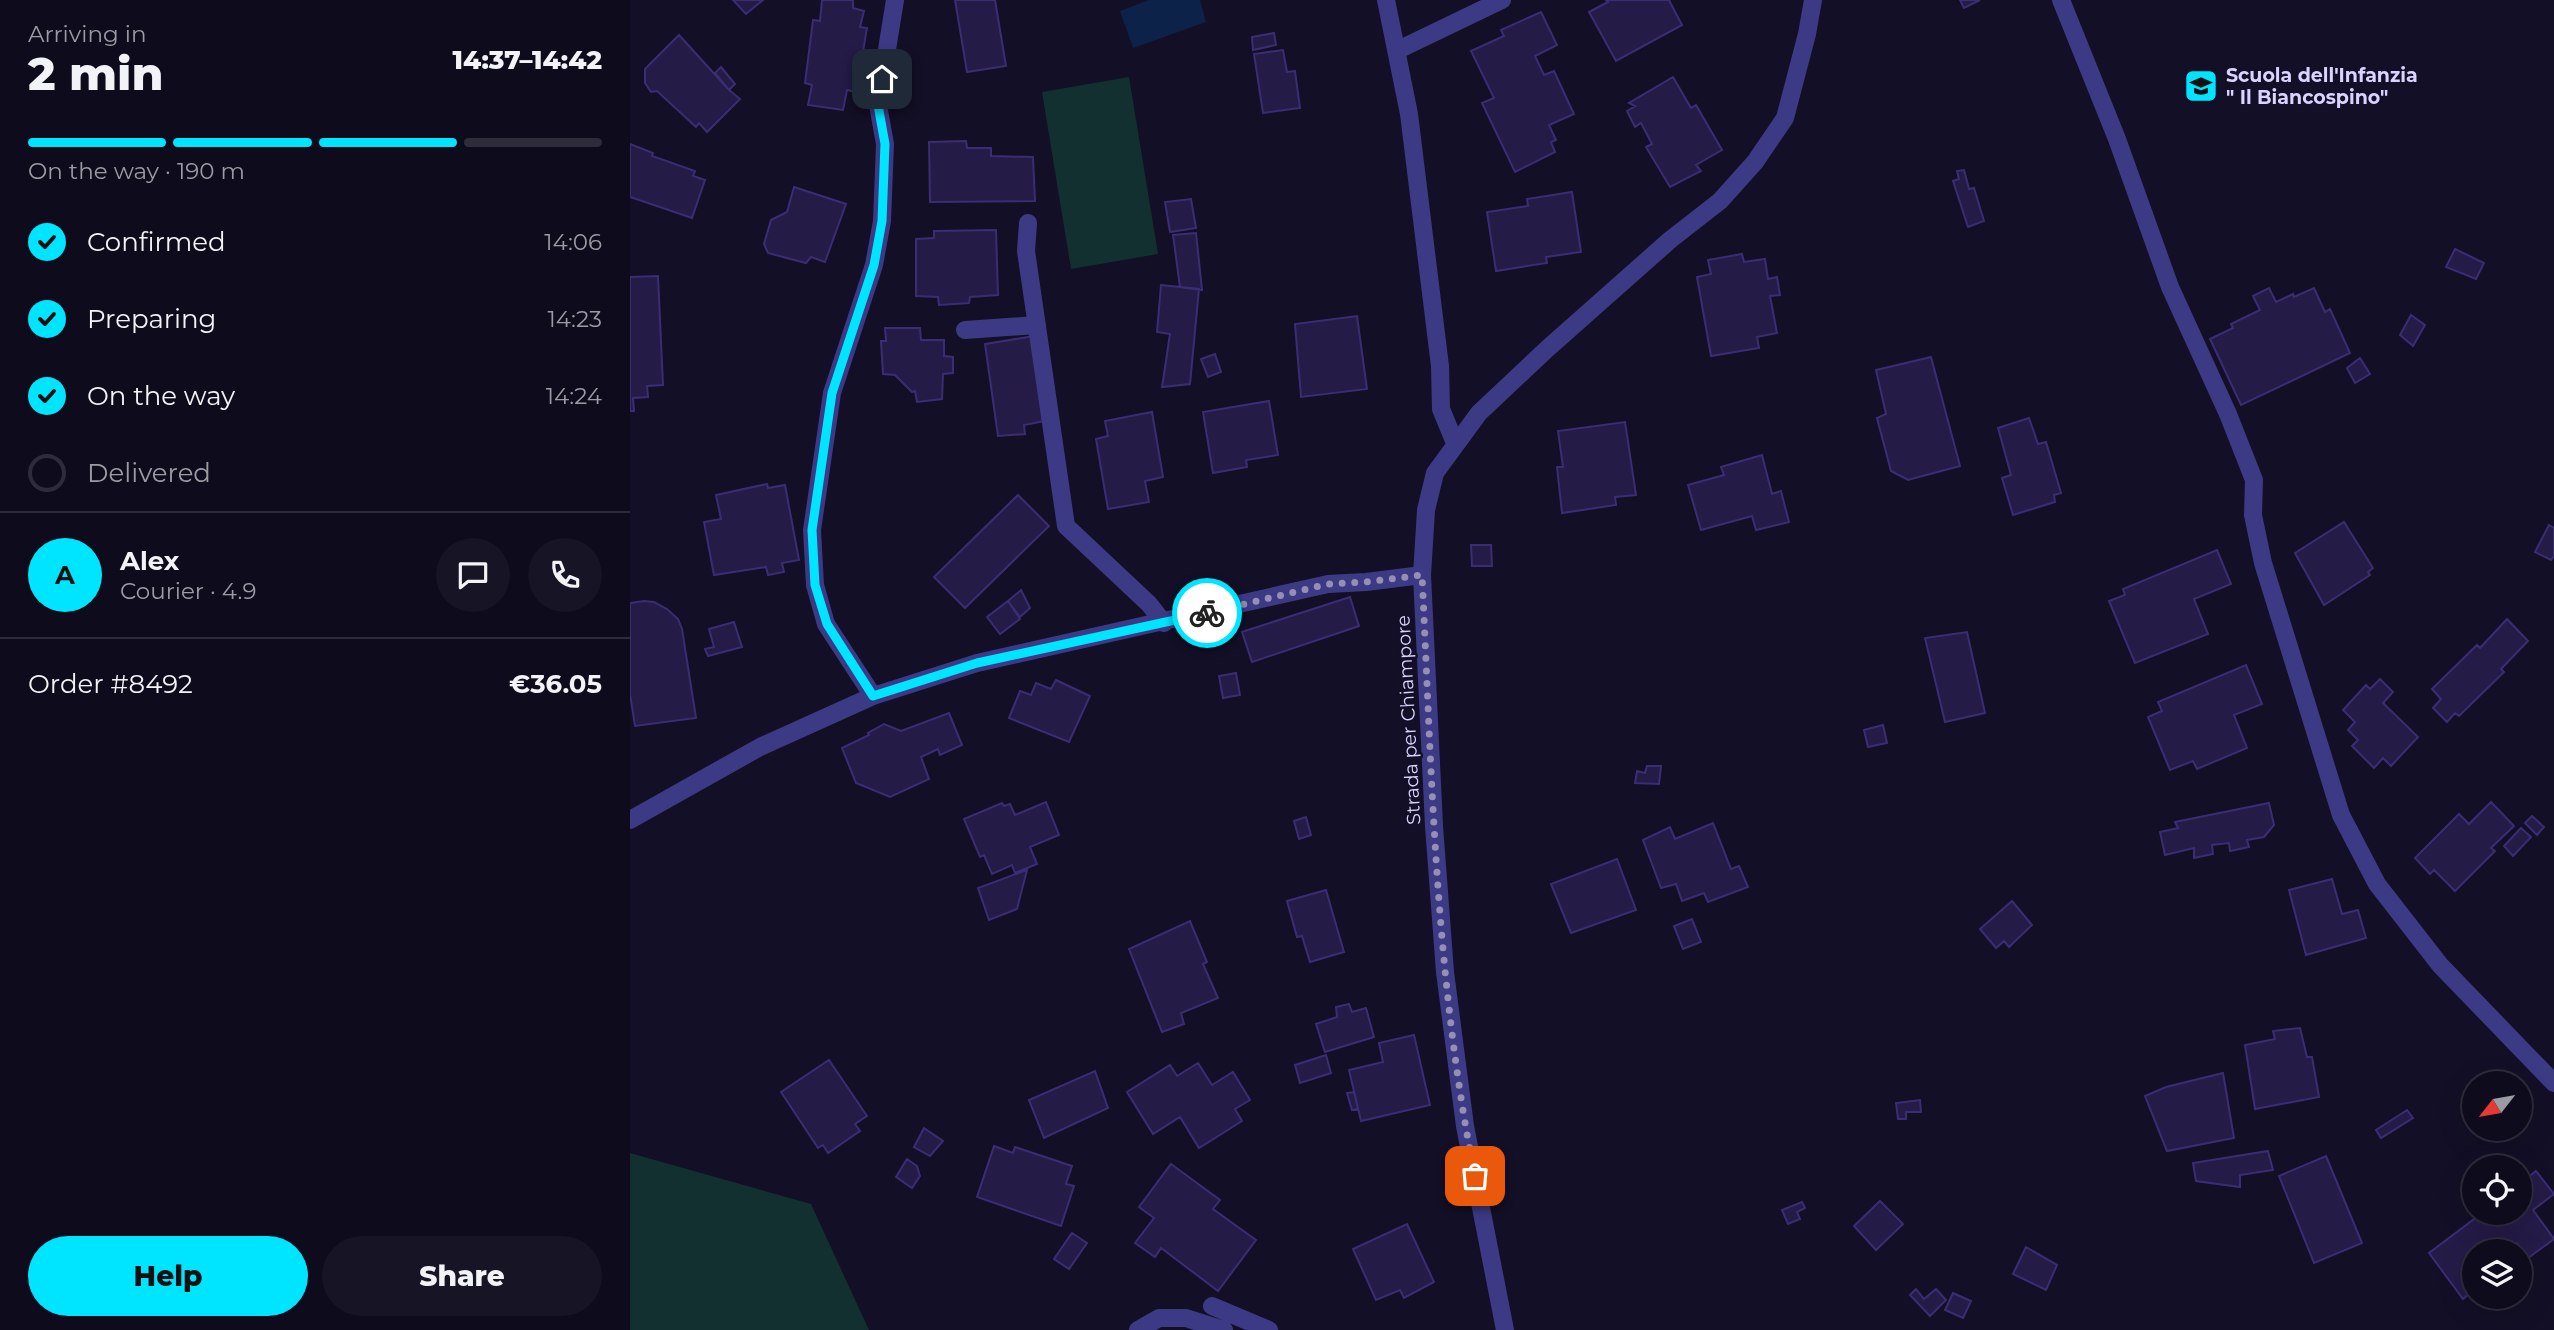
<!DOCTYPE html>
<html lang="en">
<head>
<meta charset="utf-8">
<style>
	:root { --surface:#0e0b1c; --page:#171425; --text:#f1f3f6; --muted:#9b9ba3; --line:#2e2b3b; --accent:#00e5ff }
	body { margin:0; font-family:Montserrat,sans-serif; background:var(--page); color:var(--text); height:100vh; display:flex; flex-direction:column; font-size:26px; white-space:nowrap }
	* { box-sizing:border-box; margin:0 }
	p { font-size:23px; color:var(--muted) }
	.icon { flex:none; width:38px; height:38px; fill:none; stroke:currentColor; stroke-width:2; stroke-linecap:round; stroke-linejoin:round }
	.map { position:relative; flex:1; overflow:hidden }
	.sheet { display:flex; flex-direction:column; background:var(--surface); width:630px }
	.sheet>* { flex:none }
	.needle { width:46px; rotate:239deg }
	.buttons { position:absolute; left:1832px; top:1071px; display:grid; gap:14px }
	.buttons a { display:grid; place-items:center; width:70px; height:70px; border-radius:50%; background:var(--surface); box-shadow:0 7px 28px #0002,0 0 0 2px var(--line); font-size:35px }
	.pin { position:absolute; display:grid; place-items:center; width:60px; height:60px; color:#fff; margin:-30px; border-radius:14px; box-shadow:0 4px 10px #0006 }
	.courier { position:absolute; display:grid; place-items:center; width:70px; height:70px; margin:-35px; border:5px solid #00e5ff; border-radius:50%; background:#fff; color:#222; box-shadow:0 2px 9px #0007 }
	.headline em { font-style:normal; font-weight:800 }
	.headline div { display:flex; flex-direction:column-reverse }
	.headline { display:flex; align-items:center; justify-content:space-between; height:119px; padding:0 28px }
	h1 { font-size:46px; font-weight:800; line-height:52px }
	.bar { display:grid; grid-template-columns:repeat(4,1fr); gap:10px 7px; align-content:center; height:84px; padding:0 28px }
	.bar i { height:9px; border-radius:5px; background:var(--line) }
	.bar .active { background:var(--accent) }
	.bar p { grid-column:span 4 }
	.line { display:flex; align-items:center; gap:18px; padding:0 28px; border-top:2px solid var(--line) }
	.line div { flex:1 }
	.round { display:grid; place-items:center; flex:none; width:74px; height:74px; border-radius:37px; background:var(--page) }
	ol { padding:0 28px; list-style:none }
	li { display:flex; align-items:center; gap:21px; height:77px }
	li p { margin-inline-start:auto }
	li .icon { padding:7px; border-radius:50%; background:var(--accent); color:#111; stroke-width:4 }
	li:last-child { color:var(--muted) }
	li i { width:38px; height:38px; border:4px solid var(--line); border-radius:50% }
	.button { display:flex; gap:14px; margin-top:auto; padding:14px 28px }
	.button a { flex:1; height:80px; border-radius:42px; background:var(--accent); color:#111; font-size:28px; font-weight:800; line-height:80px; text-align:center }
	.button a+a { background:var(--page); color:var(--text) }
	main { display:flex; flex:1; min-height:0 }
	.map>svg:first-child { display:block }
</style>
</head>
<body>
<main>
<section class="sheet">
<div class="headline"><div><h1>2 min</h1><p>Arriving in</p></div><em>14:37–14:42</em></div>
<div class="bar"><i class="active"></i><i class="active"></i><i class="active"></i><i></i><p>On the way · 190 m</p></div>
<ol>
<li><svg class="icon" aria-label="check" viewBox="0 0 24 24"><path d="M5 12l5 5 9-10"/></svg>Confirmed<p>14:06</p></li>
<li><svg class="icon" aria-label="check" viewBox="0 0 24 24"><path d="M5 12l5 5 9-10"/></svg>Preparing<p>14:23</p></li>
<li><svg class="icon" aria-label="check" viewBox="0 0 24 24"><path d="M5 12l5 5 9-10"/></svg>On the way<p>14:24</p></li>
<li><i></i>Delivered</li>
</ol>
<div class="line" style="height:126px"><b class="round" style="background:var(--accent);color:#111">A</b><div><b>Alex</b><p>Courier · 4.9</p></div><a class="round"><svg class="icon" aria-label="chat" viewBox="0 0 24 24"><path d="M4 5h16v11H9l-5 4z"/></svg></a><a class="round"><svg class="icon" aria-label="phone" viewBox="0 0 24 24"><path d="M5 4h4l2 5-3 2q2 4 5 5l2-3 5 2v4C11 20 4 13 5 4z"/></svg></a></div>
<div class="line" style="height:91px"><div>Order #8492</div><b>€36.05</b></div>
<div class="button"><a>Help</a><a>Share</a></div>
</section>
<div class="map">
<svg width="1924" height="1330" viewBox="0 0 1924 1330">
	<rect width="100%" height="100%" fill="#130f26"/>
	<path fill="#12302f" d="M499,77L528,254L441,269L412,92Z
		M0,1153L181,1204L239,1330H0Z"/>
	<path fill="#0c2248" d="M519,0H570L576,22L503,48L490,11Z"/>
	<path fill="#241b47" stroke="#3b2d73" stroke-width="2" d="M103,0H133L116,14Z
		M192,0H223V8L234,11L230,27L237,28L226,92L217,90L213,110L178,105L182,85L175,83L183,20L190,21Z
		M325,0H365L376,66L337,72Z
		M976,0H1039L1052,25L986,61L959,12L978,2Z
		M1330,0H1350L1334,8Z
		M911,12L927,45L905,56L914,75L924,71L944,114L919,125L926,140L921,142L925,152L885,172L852,103L864,98L841,51L874,36L871,30Z
		M644,33L646,45L623,50L622,37Z
		M49,35L99,90L110,99L77,132L69,123L66,127L27,91L21,92L15,83V69Z
		M653,50L657,72L665,71L670,108L633,113L624,54Z
		M91,67L105,84L99,90L85,73Z
		M1043,77L1061,108L1066,105L1092,150L1066,165L1071,171L1040,187L1016,147L1022,144L1011,123L1005,127L997,111L1005,106L999,103Z
		M336,141L337,148H361V156L403,157L405,201L300,202L299,142Z
		M0,144L23,153L22,156L65,171L63,176L75,180L62,218L0,197Z
		M1334,170L1339,189L1344,188L1354,221L1338,227L1323,181L1329,179L1327,171Z
		M164,187L216,204L195,262L181,257L176,263L138,253L134,244L141,220L157,212Z
		M942,192L951,252L916,257L917,263L866,271L857,212L898,206L897,199Z
		M561,199L566,228L540,232L535,202Z
		M366,230L368,295L340,297L339,303L309,305L308,297L286,296V239L304,238V231Z
		M566,233L572,290L550,287L543,235Z
		M1825,249L1854,263L1846,279L1816,267Z
		M1112,254L1114,262L1135,259L1138,279L1147,277L1150,295L1140,296L1147,333L1127,337L1129,348L1081,356L1067,277L1081,274L1078,260Z
		M28,276L33,385L17,386L18,397L3,398L4,411H0V277Z
		M531,285L569,289L560,384L532,387L540,334L527,332Z
		M1639,288L1646,302L1663,294L1664,297L1684,288L1695,312L1700,309L1720,353L1611,405L1580,339L1603,328L1601,324L1630,310L1623,296Z
		M1781,315L1795,325L1783,346L1770,335Z
		M727,316L737,389L671,397L665,324Z
		M255,328H290L291,340H314V356L323,357V373L313,374L312,399L287,402L285,391L282,392L265,375L253,374L251,341H256Z
		M404,336L415,421L394,425L395,434L368,436L355,344Z
		M585,354L591,372L578,377L571,359Z
		M1301,357L1330,466L1278,480L1261,471L1247,418L1256,414L1246,370Z
		M1730,358L1740,374L1725,383L1717,368Z
		M639,401L648,455L616,460L617,467L583,473L573,412Z
		M522,412L533,477L515,481L519,502L478,509L466,439L478,436L475,421Z
		M1399,418L1408,444L1416,442L1431,493L1424,495L1425,502L1383,515L1372,478L1381,475L1368,428Z
		M995,422L1006,495L985,497L986,505L932,513L927,467H933L928,431Z
		M1132,455L1142,494L1151,491L1159,522L1126,530L1122,516L1071,530L1058,485L1094,475L1091,467Z
		M137,484L138,488L155,485L169,560L152,563L154,572L138,575L136,567L84,575L74,522L91,519L86,495Z
		M388,495L419,526L335,608L304,577Z
		M1714,522L1743,568L1738,572L1740,575L1694,605L1665,553Z
		M1919,525L1924,528V556L1921,560L1905,552Z
		M841,545H861L862,566H842Z
		M1587,550L1601,584L1564,599L1578,634L1505,663L1479,601L1495,595L1493,589Z
		M391,590L400,608L390,617L378,601Z
		M720,597L729,626L622,662L612,632Z
		M14,601L24,602L37,609L48,619L52,629L66,718L5,726L0,694V603Z
		M378,601L390,619L370,634L357,617Z
		M1877,619L1898,641L1871,669L1874,672L1829,716L1825,713L1817,722L1803,708L1811,699L1802,689L1847,645L1850,648Z
		M104,622L112,647L78,656L75,649L84,647L79,629Z
		M1337,632L1355,713L1315,722L1295,638Z
		M1616,665L1632,704L1604,715L1617,748L1567,769L1563,761L1540,770L1518,717L1532,711L1528,702Z
		M606,673L610,695L593,698L589,676Z
		M1750,679L1763,692L1753,703L1788,737L1761,766L1753,758L1744,768L1722,746L1728,740L1718,730L1725,722L1713,710L1736,685L1740,689Z
		M426,680L460,696L439,742L379,718L390,691L401,695L406,683L421,689Z
		M319,713L332,745L310,755L308,749L291,757L299,779L260,797L226,783L212,748L239,735L238,733L254,724L271,731Z
		M1253,725L1257,743L1238,747L1234,730Z
		M1017,766H1031L1029,784L1005,783L1007,771L1015,773Z
		M416,802L429,835L400,847L407,864L385,873L382,865L362,874L354,855L350,857L334,819L372,803L374,806L380,804L385,815Z
		M1861,802L1884,826L1861,848L1865,851L1825,891L1804,870L1800,874L1785,858L1829,814L1839,824Z
		M1639,803L1644,825L1634,837L1617,840L1619,847L1600,851L1599,843L1582,845L1583,854L1564,858V848L1535,855L1530,832L1548,828L1545,822Z
		M1902,816L1914,827L1907,835L1895,823Z
		M676,817L681,835L669,839L664,821Z
		M1083,823L1101,869L1109,866L1118,887L1078,902L1074,893L1052,901L1046,884L1031,888L1013,840L1040,827L1045,839Z
		M1891,828L1901,837L1883,856L1874,846Z
		M987,859L1006,910L941,933L921,884Z
		M397,870L387,909L359,920L348,888Z
		M1702,879L1712,914L1728,910L1736,938L1676,955L1659,890Z
		M696,890L714,952L680,962L672,936L667,937L657,901Z
		M1382,901L1402,925L1379,947L1374,941L1366,948L1350,929Z
		M1062,919L1071,942L1053,949L1044,926Z
		M560,921L577,962L573,964L588,998L551,1013L554,1024L532,1032L499,949Z
		M719,1004L722,1012L736,1008L744,1037L695,1052L686,1024L707,1017L706,1007Z
		M1670,1028L1677,1057H1682L1689,1097L1625,1109L1615,1045L1645,1039L1643,1031Z
		M784,1035L800,1105L731,1121L719,1070L753,1062L749,1043Z
		M696,1055L701,1073L670,1083L665,1065Z
		M199,1060L237,1116L225,1124L230,1131L198,1153L193,1145L188,1148L151,1092Z
		M568,1063L582,1085L603,1072L620,1100L605,1109L612,1121L569,1148L550,1117L523,1134L497,1092L540,1065L547,1076Z
		M465,1071L478,1108L414,1138L399,1100Z
		M1593,1073L1604,1138L1537,1151L1515,1096L1536,1087Z
		M724,1092L728,1109L722,1110L717,1093Z
		M1290,1100L1291,1112H1276V1119H1268L1266,1103Z
		M1777,1110L1783,1118L1751,1138L1746,1130Z
		M294,1128L313,1141L300,1156L284,1147Z
		M364,1146L383,1153L385,1147L442,1166L436,1184L444,1186L431,1226L347,1197Z
		M1638,1151L1643,1170L1610,1175V1187L1566,1181L1563,1163Z
		M1696,1156L1732,1243L1684,1263L1649,1176Z
		M277,1159L287,1166L290,1176L282,1188L266,1177Z
		M541,1164L590,1200L583,1209L626,1240L588,1291L531,1248L525,1257L505,1243L524,1218L509,1207Z
		M1906,1171L1924,1194L1903,1210L1924,1239L1898,1258L1887,1243L1875,1251H1844V1290L1833,1299L1799,1253L1852,1213H1890V1184Z
		M1250,1201L1273,1224L1246,1250L1224,1226Z
		M1172,1202L1175,1208L1167,1212L1170,1219L1158,1224L1152,1210Z
		M777,1224L804,1282L774,1298L770,1290L746,1300L723,1249Z
		M442,1233L457,1243L439,1269L424,1259Z
		M1396,1247L1427,1265L1416,1290L1383,1274Z
		M1286,1289L1294,1299L1306,1289L1316,1300L1300,1316L1280,1295Z
		M1323,1293L1341,1301L1333,1318L1315,1310Z"/>
	<g fill="none" stroke-linecap="round" stroke-linejoin="round">
		<path stroke="#3d3a85" stroke-width="18" d="M756,0L779,114L810,366L811,409L825,443
			M1431,0L1487,139L1540,287L1598,414L1624,480L1623,515L1633,563L1711,815L1747,884L1810,965L1924,1083
			M768,50L872,0
			M398,223L396,251L436,526L519,604L534,623
			M335,330L407,325
			M243,696L196,624L185,585L182,530L202,393L244,265L252,221L255,144L248,105L265,0
			M0,820L130,747L243,696L347,663L698,584L736,582L792,575
			M582,1306L639,1330
			M508,1330L529,1318H556L594,1330
			M875,1330L835,1126L815,972L804,826L792,575L796,510L805,473L849,413L917,349L1040,240L1090,201L1125,162L1155,118L1177,34L1183,0"/>
	</g>
	<g fill="none" stroke-linecap="round" stroke-linejoin="round">
		<path stroke="#948fb3" stroke-width="7" stroke-dasharray="0 12.6" d="M577,613L698,584L736,582L792,575C802,775 805,979 845,1176"/>
		<path stroke="#00e5ff" stroke-width="9" d="M252,79L248,105L255,144L252,221L244,265L202,393L182,530L185,585L197,624L243,696L347,663L577,613"/>
	</g>
	<defs>
		<symbol id="school-square" viewBox="-11 -11 22 22"><rect x="-9" y="-9" width="18" height="18" rx="4" fill="#00e5ff" stroke="#130f26"/><path d="M0-5L7-2L0 1L-7-2ZM-4 1L0 2.5L4 1V4Q0 6-4 4Z" fill="#111"/></symbol>
	</defs>
	<g fill-rule="evenodd">
		<use href="#school-square" x="1552" y="67" width="38" height="38"/>
	</g>
	<g text-anchor="middle" stroke-width="5" stroke-linejoin="round" paint-order="stroke">
		<g font-size="19" font-weight="bold" fill="#d9d4ff" stroke="#130f26" text-anchor="start">
			<text x="1596" y="82">Scuola dell'Infanzia<tspan x="1596" dy="22">" Il Biancospino"</tspan></text>
		</g>
		<g font-size="19" fill="#d9d4ff" stroke="#130f26">
			<text transform="translate(778 720) rotate(-93)" y="7">Strada per Chiampore</text>
		</g>
	</g>
</svg>
<div class="buttons">
<a><svg class="needle" viewBox="-14 -14 28 28"><path d="M0-13l5 13h-10z" fill="#e53935"/><path d="M0 13l5-13h-10z" fill="#9b9ba3"/></svg></a>
<a><svg class="icon" aria-label="locate" viewBox="0 0 24 24"><circle cx="12" cy="12" r="6"/><path d="M12 2v4M12 18v4M2 12h4M18 12h4"/></svg></a>
<a><svg class="icon" aria-label="layers" viewBox="0 0 24 24"><path d="M12 4l9 5-9 5-9-5zM3 14l9 5 9-5"/></svg></a>
</div>
<div class="pin" style="left:845px;top:1176px;background:#ea580c"><svg class="icon" aria-label="bag" viewBox="0 0 24 24"><path d="M5 8h14l-1 12H6zM9 8a3 3 0 0 1 6 0"/></svg></div>
<div class="pin" style="left:252px;top:79px;background:#1f2937"><svg class="icon" aria-label="home" viewBox="0 0 24 24"><path d="M3 11l9-7 9 7M6 9v11h12V9"/></svg></div>
<div class="courier" style="left:577px;top:613px"><svg class="icon" aria-label="bike" viewBox="0 0 24 24"><circle cx="6" cy="16" r="4"/><circle cx="18" cy="16" r="4"/><path d="M6 16l4-8h5l3 8M10 8l3 8H6M13 5h3"/></svg></div>
</div>
</main>
</body>
</html>
